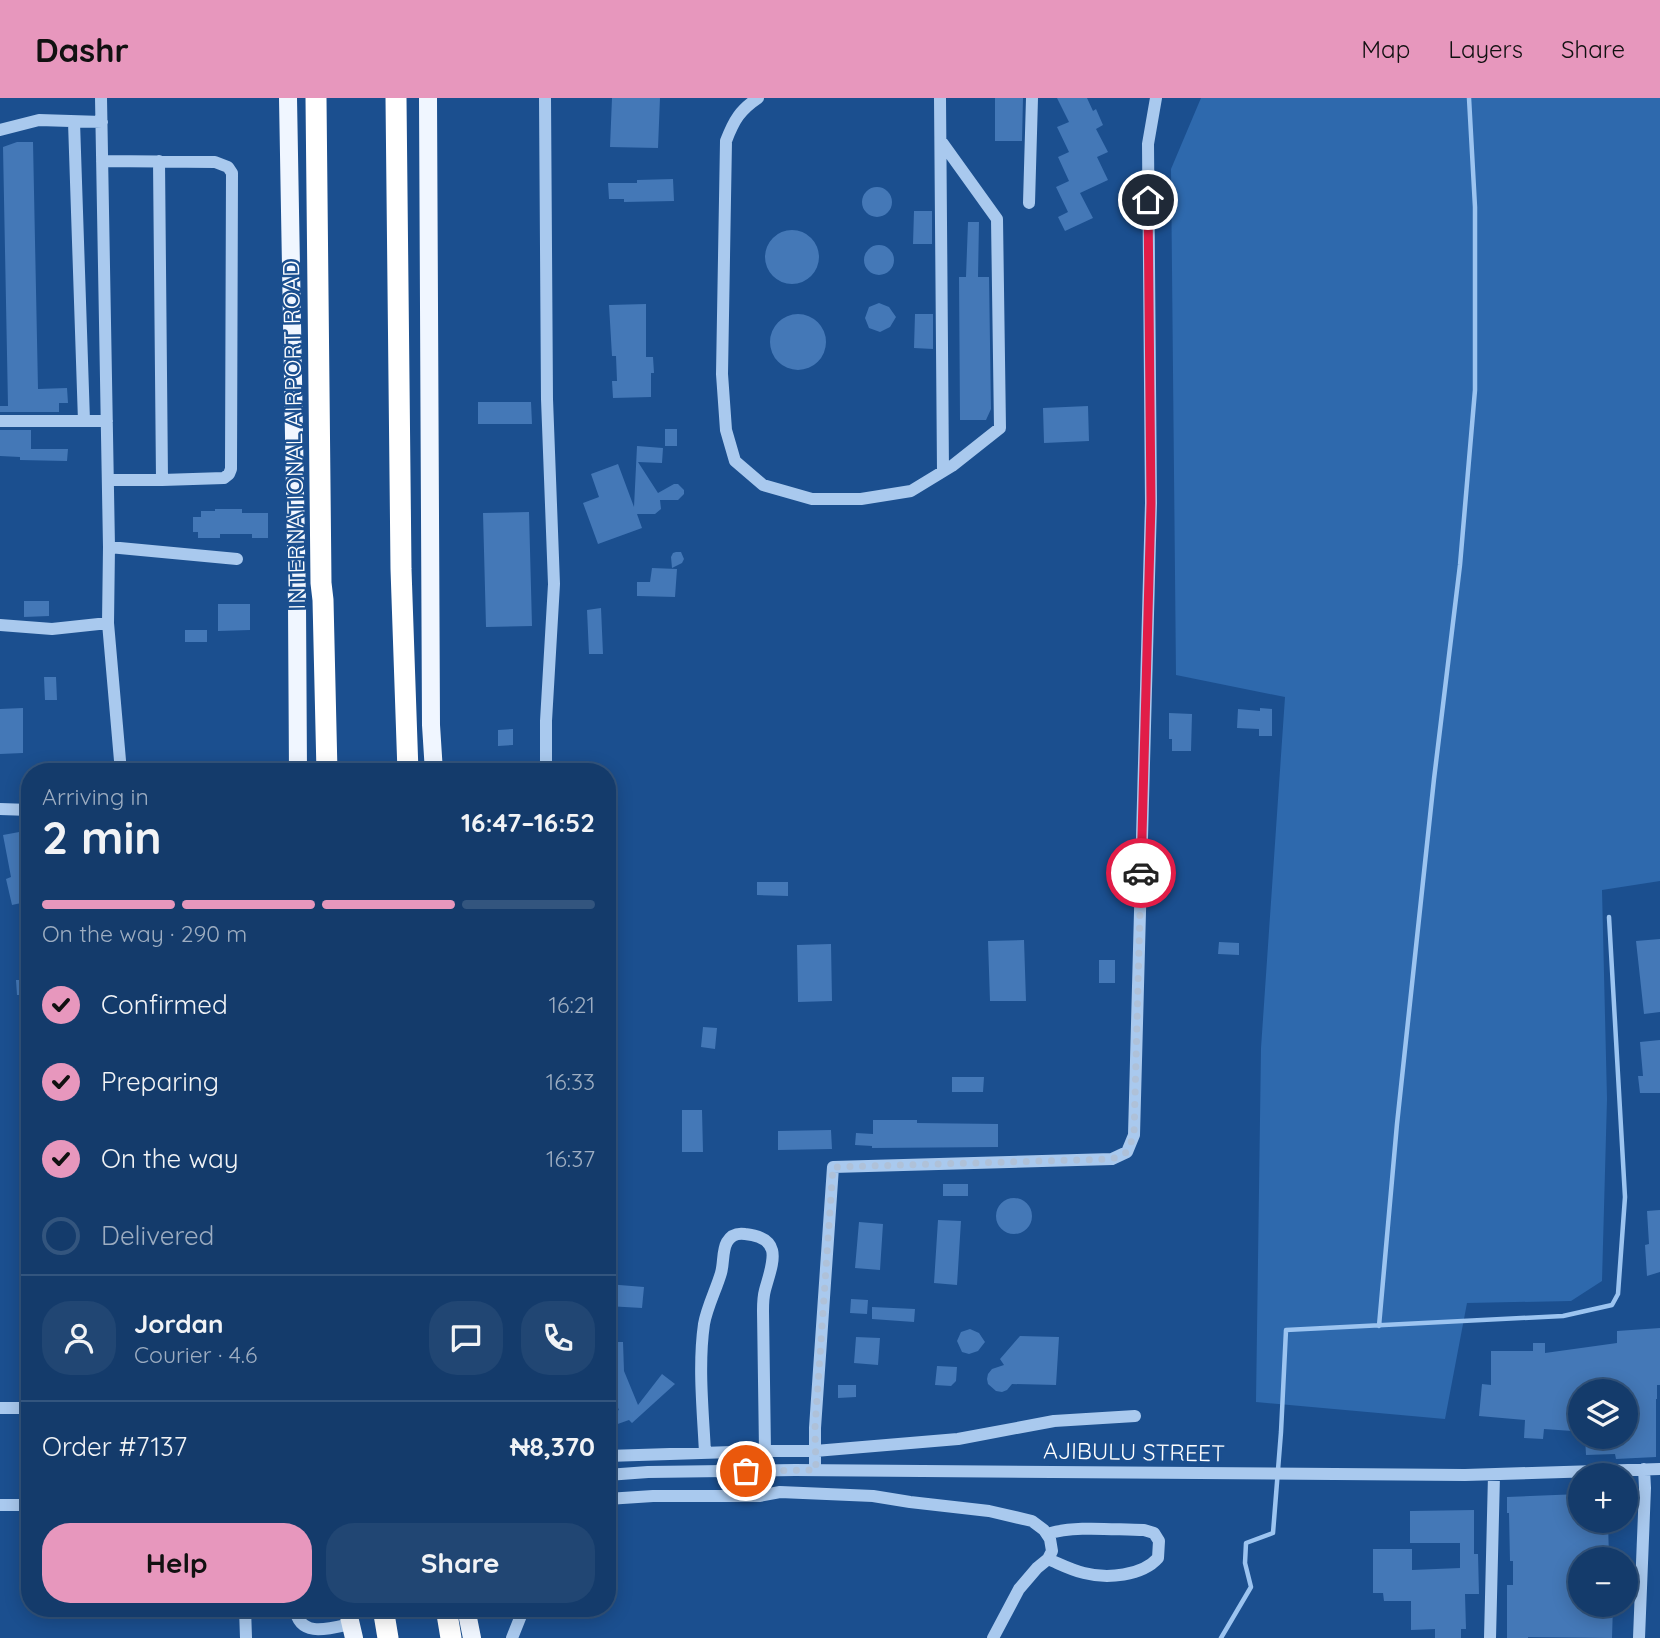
<!DOCTYPE html>
<html lang="en">
<head>
<meta charset="utf-8">
<style>
	:root { --surface:#143b6b; --page:#214673; --text:#f1f3f6; --muted:#9dadc1; --line:#33557e; --accent:#e797bd }
	body { margin:0; font-family:Quicksand,sans-serif; background:var(--page); color:var(--text); height:100vh; display:flex; flex-direction:column; font-size:26px; white-space:nowrap }
	* { box-sizing:border-box; margin:0 }
	p { font-size:23px; color:var(--muted) }
	.icon { flex:none; width:38px; height:38px; fill:none; stroke:currentColor; stroke-width:2; stroke-linecap:round; stroke-linejoin:round }
	.map { position:relative; flex:1; overflow:hidden }
	.side { position:absolute; left:21px; top:665px; width:595px; height:854px; display:flex; flex-direction:column; background:var(--surface); border-radius:28px; box-shadow:0 4px 18px #0003,0 0 0 2px var(--line) }
	.side>* { flex:none }
	.buttons { position:absolute; left:1568px; top:1281px; display:grid; gap:14px }
	.buttons a { display:grid; place-items:center; width:70px; height:70px; border-radius:50%; background:var(--surface); box-shadow:0 4px 18px #0003,0 0 0 2px var(--line); font-size:35px }
	.pin { position:absolute; display:grid; place-items:center; width:60px; height:60px; color:#fff; margin:-30px; border:4px solid #fff; border-radius:50%; box-shadow:0 2px 7px #0007 }
	.courier { position:absolute; display:grid; place-items:center; width:70px; height:70px; margin:-35px; border:5px solid #e11d48; border-radius:50%; background:#fff; color:#222; box-shadow:0 2px 9px #0007 }
	.overview em { font-style:normal; font-weight:700 }
	.overview div { display:flex; flex-direction:column-reverse }
	.overview { display:flex; align-items:center; justify-content:space-between; height:119px; padding:0 21px }
	h1 { font-size:46px; font-weight:700; line-height:52px }
	.bar { display:grid; grid-template-columns:repeat(4,1fr); gap:10px 7px; align-content:center; height:84px; padding:0 21px }
	.bar i { height:9px; border-radius:5px; background:var(--line) }
	.bar .active { background:var(--accent) }
	.bar p { grid-column:span 4 }
	.line { display:flex; align-items:center; gap:18px; padding:0 21px; border-top:2px solid var(--line) }
	.line div { flex:1 }
	.round { display:grid; place-items:center; flex:none; width:74px; height:74px; border-radius:28px; background:var(--page) }
	ol { padding:0 21px; list-style:none }
	li { display:flex; align-items:center; gap:21px; height:77px }
	li p { margin-inline-start:auto }
	li .icon { padding:7px; border-radius:50%; background:var(--accent); color:#111; stroke-width:4 }
	li:last-child { color:var(--muted) }
	li i { width:38px; height:38px; border:4px solid var(--line); border-radius:50% }
	.cta { display:flex; gap:14px; margin-top:auto; padding:14px 21px }
	.cta a { flex:1; height:80px; border-radius:28px; background:var(--accent); color:#111; font-size:28px; font-weight:700; line-height:80px; text-align:center }
	.cta a+a { background:var(--page); color:var(--text) }
	header { display:flex; align-items:center; gap:42px; box-sizing:border-box; height:98px; padding:0 35px; background:var(--accent); color:#111 }
	header strong { font-size:33px }
	nav { display:flex; gap:38px; margin-inline-start:auto; font-size:24px }
	.map>svg:first-child { display:block }
</style>
</head>
<body>
<header>
<strong>Dashr</strong>
<nav><a>Map</a><a>Layers</a><a>Share</a></nav>
</header>
<div class="map">
<svg width="1660" height="1540" viewBox="0 0 1660 1540">
	<rect width="100%" height="100%" fill="#1b4f8f"/>
	<path fill="#2e69ad" d="M1201,0H1660V783L1602,792L1607,1001L1602,1183L1571,1203L1467,1205L1445,1321L1256,1304L1261,950L1285,599L1176,577L1171,71Z"/>
	<g fill="none" stroke-linecap="round" stroke-linejoin="round">
		<path stroke="#9cc4f0" stroke-width="4.5" d="M1379,1228L1397,1026L1434,681L1460,467L1475,292V109L1469,0
			M1221,1540L1251,1489L1245,1465L1246,1445L1273,1435L1281,1334L1286,1232L1563,1218L1612,1207L1618,1196L1625,1099L1609,819"/>
	</g>
	<path fill="#4478b7" d="M612,0H660L658,50L610,49Z
		M995,0H1023L1022,43H995Z
		M1057,0H1087L1093,13L1096,11L1103,27L1096,31L1108,54L1097,59L1108,82L1080,95L1093,120L1065,133L1058,119L1068,114L1056,89L1069,83L1058,59L1069,54L1057,29L1069,24Z
		M17,44H33L38,291L67,290L68,305H59V314H0V308H8L3,49Z
		M673,81L674,103L624,104V101H609L608,85H637V82Z
		M862 104a15 15 0 1 1 30 0a15 15 0 1 1-30 0Z
		M914,113H932V146H913Z
		M968,124H979L978,179H989L991,311L986,322H960L959,179H966Z
		M765 159a27 27 0 1 1 54 0a27 27 0 1 1-54 0Z
		M864 162a15 15 0 1 1 30 0a15 15 0 1 1-30 0Z
		M879,205L889,209L896,219L890,229L880,234L869,230L865,220L869,209Z
		M646,206V259H653L654,275H651V299L613,300L612,283H617L616,258H612L609,207Z
		M915,216H933V251L914,250Z
		M770 244a28 28 0 1 1 56 0a28 28 0 1 1-56 0Z
		M478,304H531L532,326H478Z
		M1088,308L1089,343L1044,345L1043,310Z
		M665,331H677V348H665Z
		M0,332H31V351H68L67,363L20,362V359L0,358Z
		M637,348L663,350L662,365L638,364L658,395L674,386H678L684,392V396L678,402H660L661,411L655,416H637L642,430L598,446L583,405L599,399L591,376L618,366L634,409Z
		M215,411H242V415H268V440H252V436H220V440H198V434H193V419H201V413H215Z
		M529,414L532,528L486,529L483,415Z
		M676,454H681L684,461L682,465L672,470L671,459L673,455Z
		M652,470L677,471L675,499L637,498V484H650Z
		M24,503H49V518L24,519Z
		M218,506H250V532L218,533Z
		M601,510L603,556H589L587,512Z
		M185,532H207V544H185Z
		M44,579H56L57,602H45Z
		M23,610V655L0,656V611Z
		M1260,610L1272,611V638H1259V631L1237,630L1238,611L1260,613Z
		M1169,615L1192,616L1191,653H1172V641H1169Z
		M513,631V647L498,648V632Z
		M30,732V803L12,807L6,781L11,779L3,737Z
		M757,784H788V798L757,797Z
		M1660,841V914L1644,916L1636,843Z
		M1024,842L1026,903H990L988,843Z
		M1219,844L1239,845V857L1218,856Z
		M831,846L832,903L798,904L797,847Z
		M1099,862H1115V885H1099Z
		M16,882H30V897H17Z
		M703,929L717,930L715,951L701,949Z
		M1660,942V995H1640L1638,978H1643L1640,944Z
		M952,979H984L983,994H952Z
		M682,1012H702L703,1054H682Z
		M873,1022H917V1025L998,1026V1049L872,1050V1048L855,1047L856,1035L873,1036Z
		M831,1032L832,1051L778,1052V1033Z
		M943,1086H968V1098H943Z
		M996 1118a18 18 0 1 1 36 0a18 18 0 1 1-36 0Z
		M1660,1112V1174L1647,1178L1645,1147L1649,1146L1647,1113Z
		M938,1122L961,1123L957,1187L934,1185Z
		M859,1124L883,1126L880,1172L855,1170Z
		M607,1186L644,1189L642,1210L607,1208Z
		M851,1201L868,1202L867,1216L850,1215Z
		M872,1209L915,1211L914,1224L872,1221Z
		M1660,1230V1287H1657V1301H1656V1359L1616,1361L1615,1356L1586,1357L1585,1339H1626V1293H1575L1572,1333L1544,1331L1543,1341L1524,1340L1525,1322L1479,1318L1482,1286L1491,1287V1253H1533V1245H1545V1255L1617,1245V1233Z
		M970,1231L979,1235L985,1244L978,1253L969,1256L962,1254L957,1243L961,1234Z
		M1020,1238L1059,1239L1056,1287L1012,1286L1007,1292L1002,1294L996,1293L988,1286L987,1281L988,1276L992,1271L1004,1267L1000,1261Z
		M856,1239L880,1240L878,1267L854,1265Z
		M607,1244H623L624,1273L638,1307L662,1276L675,1286L632,1325L629,1322L612,1328L608,1316L619,1312L607,1285Z
		M937,1268L957,1269L956,1283L951,1288L935,1287Z
		M838,1287H856V1299L838,1300Z
		M1580,1396V1423H1608L1609,1461H1580V1476H1576V1507H1613L1612,1540L1528,1539V1540H1507V1487H1513V1463H1510L1509,1415H1507V1399Z
		M1474,1412V1456H1478L1479,1496H1465L1466,1531H1461V1540H1435V1531L1411,1532V1503H1384L1383,1495H1373V1451H1412V1472L1460,1470V1445H1410V1413Z"/>
	<g fill="none" stroke-linecap="round" stroke-linejoin="round">
		<path stroke="#a9c9ee" stroke-width="12" d="M101,0L109,449L108,525L121,674
			M545,0L547,301L554,486L546,623V674
			M758,0C740,12 734,22 726,43L722,276L726,332L735,363L763,387L812,401H861L911,393L952,368L1000,330L997,121L941,43
			M940,0L943,373
			M74,24L84,323
			M0,32L39,22L102,24
			M102,63L215,64L228,69L232,75L231,371L229,376L224,380L162,382L159,63
			M1029,105L1032,0
			M0,323H107
			M108,382H162
			M109,449L237,461
			M0,527L52,531L108,525
			M0,711L30,712
			M0,1310H30
			M705,1355C703,1313 698,1268 704,1226C707,1209 716,1192 721,1175C724,1165 722,1153 727,1144C731,1137 738,1135 745,1136C785,1140 772,1166 765,1192C763,1199 763,1206 763,1213L765,1353
			M607,1358L765,1353H815L958,1341L1054,1323L1135,1318
			M815,1372V1330L833,1069L1112,1061L1127,1054L1134,1037L1151,405L1148,46L1156,0
			M607,1377L648,1374L795,1372L1465,1377L1660,1371
			M607,1401L653,1398H759L780,1394L873,1398L910,1404L989,1413L1032,1423L1044,1432L1050,1441L1052,1453L1048,1461L1037,1470L1019,1491L993,1540
			M0,1407H30
			M1047,1436C1076,1427 1114,1432 1144,1432L1154,1435L1159,1443L1158,1460C1142,1478 1107,1481 1084,1475C1071,1472 1060,1466 1048,1461
			M245,1510L246,1540
			M295,1510C299,1540 328,1531 350,1526
			M512,1540L524,1510
			M1490,1540L1494,1377
			M1639,1540L1645,1390L1644,1371"/>
		<path stroke="#f0f6ff" stroke-width="18" d="M288,0L297,506L298,674
			M428,0L431,627L434,674
			M347,1510L354,1540
			M466,1510L472,1540"/>
		<path stroke="#fff" stroke-width="21" d="M316,0L321,485L323,502L327,674
			M396,0L401,471L408,674
			M383,1510L388,1540
			M446,1510L451,1540"/>
	</g>
	<g fill="none" stroke-linecap="round" stroke-linejoin="round">
		<path stroke="#afc1d8" stroke-width="7" stroke-dasharray="0 12.6" d="M746,1373L816,1372L815,1330L833,1069L1112,1061L1127,1054L1134,1037L1141,775"/>
		<path stroke="#e11d48" stroke-width="9" d="M1141,775L1151,405L1148,102"/>
	</g>
	<g text-anchor="middle" stroke-width="5" stroke-linejoin="round" paint-order="stroke">
		<g font-size="23" fill="#fff" stroke="#1b4f8f">
			<text transform="translate(294 337) rotate(-91)" y="8">INTERNATIONAL AIRPORT ROAD</text>
			<text transform="translate(1134 1354) rotate(1)" y="8">AJIBULU STREET</text>
		</g>
	</g>
</svg>
<div class="buttons">
<a><svg class="icon" aria-label="layers" viewBox="0 0 24 24"><path d="M12 4l9 5-9 5-9-5zM3 14l9 5 9-5"/></svg></a>
<a>+</a>
<a>−</a>
</div>
<div class="pin" style="left:746px;top:1373px;background:#ea580c"><svg class="icon" aria-label="bag" viewBox="0 0 24 24"><path d="M5 8h14l-1 12H6zM9 8a3 3 0 0 1 6 0"/></svg></div>
<div class="pin" style="left:1148px;top:102px;background:#1f2937"><svg class="icon" aria-label="home" viewBox="0 0 24 24"><path d="M3 11l9-7 9 7M6 9v11h12V9"/></svg></div>
<div class="courier" style="left:1141px;top:775px"><svg class="icon" aria-label="car" viewBox="0 0 24 24"><path d="M5 17H2v-5l4-1 3-4h7l3 4 3 1v5h-3M9 17h6M6 11h13"/><circle cx="7" cy="17" r="2"/><circle cx="17" cy="17" r="2"/></svg></div>
<section class="side">
<div class="overview"><div><h1>2 min</h1><p>Arriving in</p></div><em>16:47–16:52</em></div>
<div class="bar"><i class="active"></i><i class="active"></i><i class="active"></i><i></i><p>On the way · 290 m</p></div>
<ol>
<li><svg class="icon" aria-label="check" viewBox="0 0 24 24"><path d="M5 12l5 5 9-10"/></svg>Confirmed<p>16:21</p></li>
<li><svg class="icon" aria-label="check" viewBox="0 0 24 24"><path d="M5 12l5 5 9-10"/></svg>Preparing<p>16:33</p></li>
<li><svg class="icon" aria-label="check" viewBox="0 0 24 24"><path d="M5 12l5 5 9-10"/></svg>On the way<p>16:37</p></li>
<li><i></i>Delivered</li>
</ol>
<div class="line" style="height:126px"><a class="round"><svg class="icon" aria-label="person" viewBox="0 0 24 24"><circle cx="12" cy="8" r="4"/><path d="M4 21q1-7 8-7t8 7"/></svg></a><div><b>Jordan</b><p>Courier · 4.6</p></div><a class="round"><svg class="icon" aria-label="chat" viewBox="0 0 24 24"><path d="M4 5h16v11H9l-5 4z"/></svg></a><a class="round"><svg class="icon" aria-label="phone" viewBox="0 0 24 24"><path d="M5 4h4l2 5-3 2q2 4 5 5l2-3 5 2v4C11 20 4 13 5 4z"/></svg></a></div>
<div class="line" style="height:91px"><div>Order #7137</div><b>₦8,370</b></div>
<div class="cta"><a>Help</a><a>Share</a></div>
</section>
</div>
</body>
</html>
